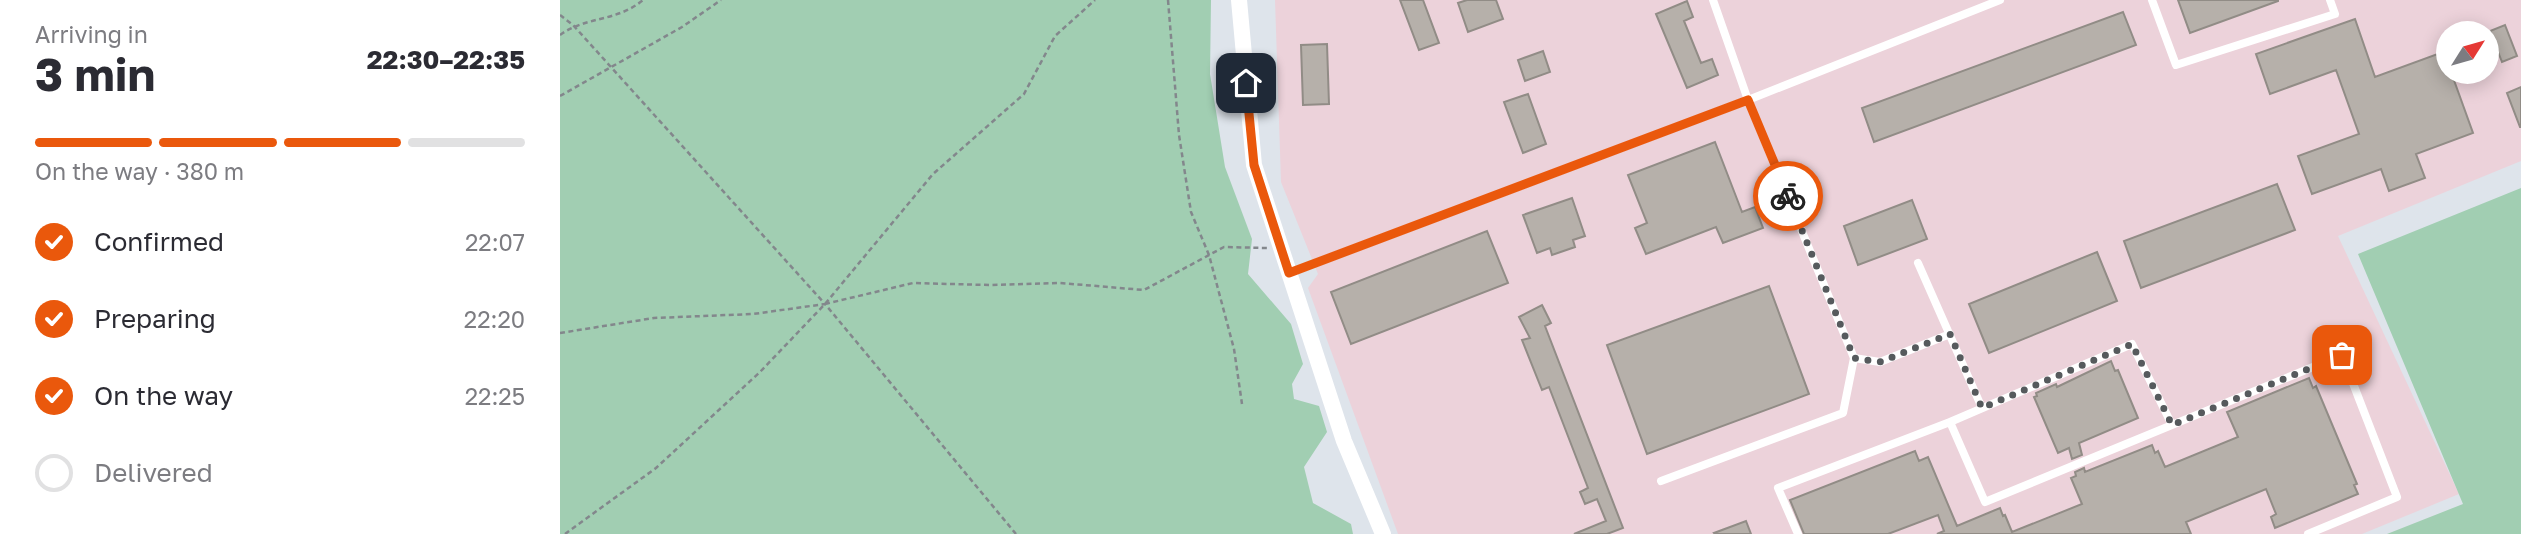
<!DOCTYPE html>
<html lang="en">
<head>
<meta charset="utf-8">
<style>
	:root { --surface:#fff; --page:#f7f7f7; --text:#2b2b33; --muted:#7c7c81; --line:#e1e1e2; --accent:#ea580c }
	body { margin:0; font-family:"Golos Text",sans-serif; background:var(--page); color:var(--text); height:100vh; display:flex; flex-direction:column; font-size:26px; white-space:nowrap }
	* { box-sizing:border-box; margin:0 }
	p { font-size:23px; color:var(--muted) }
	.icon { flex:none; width:38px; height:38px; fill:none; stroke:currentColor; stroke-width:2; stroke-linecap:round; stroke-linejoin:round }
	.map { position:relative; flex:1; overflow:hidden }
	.sheet { display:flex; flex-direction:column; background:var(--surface); width:560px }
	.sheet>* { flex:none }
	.needle { width:46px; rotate:53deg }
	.fabs { position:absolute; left:1876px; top:21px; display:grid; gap:14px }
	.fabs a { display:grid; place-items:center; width:63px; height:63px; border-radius:50%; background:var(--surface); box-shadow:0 4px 18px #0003; font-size:35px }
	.pin { position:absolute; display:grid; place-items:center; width:60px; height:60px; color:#fff; margin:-30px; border-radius:14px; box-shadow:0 4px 10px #0006 }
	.courier { position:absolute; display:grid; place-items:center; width:70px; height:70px; margin:-35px; border:5px solid #ea580c; border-radius:50%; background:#fff; color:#222; box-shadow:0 2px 9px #0007 }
	.head em { font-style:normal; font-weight:700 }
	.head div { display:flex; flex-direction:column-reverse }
	.head { display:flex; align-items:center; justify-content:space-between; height:119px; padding:0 35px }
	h1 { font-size:46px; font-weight:700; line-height:52px }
	.bar { display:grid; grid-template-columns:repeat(4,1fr); gap:10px 7px; align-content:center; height:84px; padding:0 35px }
	.bar i { height:9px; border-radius:5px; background:var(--line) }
	.bar .active { background:var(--accent) }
	.bar p { grid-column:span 4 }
	ol { padding:0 35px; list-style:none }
	li { display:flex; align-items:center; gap:21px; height:77px }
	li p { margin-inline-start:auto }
	li .icon { padding:7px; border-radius:50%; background:var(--accent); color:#fff; stroke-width:4 }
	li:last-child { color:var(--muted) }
	li i { width:38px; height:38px; border:4px solid var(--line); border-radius:50% }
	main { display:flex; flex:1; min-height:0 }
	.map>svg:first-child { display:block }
</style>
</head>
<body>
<main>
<section class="sheet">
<div class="head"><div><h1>3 min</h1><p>Arriving in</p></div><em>22:30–22:35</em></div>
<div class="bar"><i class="active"></i><i class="active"></i><i class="active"></i><i></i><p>On the way · 380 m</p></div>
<ol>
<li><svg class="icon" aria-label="check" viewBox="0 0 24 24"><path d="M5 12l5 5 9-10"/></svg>Confirmed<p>22:07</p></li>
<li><svg class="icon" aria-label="check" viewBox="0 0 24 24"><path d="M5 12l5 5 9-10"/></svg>Preparing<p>22:20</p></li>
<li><svg class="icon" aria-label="check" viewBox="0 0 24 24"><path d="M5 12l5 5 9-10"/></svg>On the way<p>22:25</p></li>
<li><i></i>Delivered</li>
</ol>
</section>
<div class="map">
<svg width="1961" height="534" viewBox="0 0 1961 534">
	<rect width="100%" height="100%" fill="#dee4eb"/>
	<path fill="#ecd2da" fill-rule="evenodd" d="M715,0H1961V161L1778,236L1899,494L1802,534H838L748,288L758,274L721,182ZM1888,33H1927V72H1888Z"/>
	<path fill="#a1ceb2" d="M0,0H651L650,74L665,167L692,239L688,274L731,324L743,364L732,384L734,399L759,406L767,432L744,467L753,503L791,524L793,534H0Z
		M1961,188V534H1827L1903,504L1798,254Z"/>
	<path fill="#b6b0aa" stroke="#918c86" stroke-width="2" d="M840,0H863L879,43L859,50Z
		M907,0H936L943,19L908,32L898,3Z
		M1618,0H1718V1L1630,33Z
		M1127,1L1133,17L1124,21L1141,63L1152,59L1158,75L1127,88L1096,14Z
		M1563,12L1576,45L1314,142L1302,108Z
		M1795,19L1815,77L1883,52L1888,72H1891L1913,133L1856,154L1865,178L1829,191L1821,169L1752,194L1738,156L1799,134L1776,70L1710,94L1696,54Z
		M1945,25L1957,56L1942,62L1930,31Z
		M767,44L769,104L743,105L741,45Z
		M983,51L990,72L965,81L958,60Z
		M1961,87V127H1960L1947,93Z
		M968,94L986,144L963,153L944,102Z
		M1155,142L1182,212L1195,207L1203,228L1163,243L1156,227L1086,254L1075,228L1087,223L1068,175Z
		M1717,184L1735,230L1581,288L1564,241Z
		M1012,198L1025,236L1013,240L1015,247L992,255L990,248L977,253L963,215Z
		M1352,200L1367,239L1298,265L1284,226Z
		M927,231L948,283L791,344L771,292Z
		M1537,252L1557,301L1429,353L1409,304Z
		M1209,286L1249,394L1087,454L1047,345Z
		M982,305L991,323L985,326L1063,528L1047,534H1014L1046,521L1037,499L1025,504L1020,492L1028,488L989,387L982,390L962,340L970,338L959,317Z
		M1551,361L1555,371L1558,370L1578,418L1519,443L1522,455L1512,459L1509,448L1498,453L1474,397L1477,396L1476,393L1496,384L1497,387Z
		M1749,378L1753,388L1756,386L1797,484L1794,485L1798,494L1715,528L1711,517L1716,514L1706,489L1626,522L1631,534H1377L1384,531L1378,515L1328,534H1244L1230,500L1355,451L1359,461L1368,457L1397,526L1440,508L1443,516L1445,515L1452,532L1522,504L1511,478L1516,476L1515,472L1524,468L1525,472L1592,445L1595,453L1598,451L1605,467L1678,437L1667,412Z
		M1186,521L1191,534H1155L1154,533Z"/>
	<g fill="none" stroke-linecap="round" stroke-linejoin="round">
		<path stroke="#83878c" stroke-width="2.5" stroke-dasharray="5 3.5" stroke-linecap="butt" d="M608,0L619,135L631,212L649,255L674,349L682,404
			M0,15L13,25L265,304
			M0,35C26,16 57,22 83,0
			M0,96L122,27L161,0
			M265,304L353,283L429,285L500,283L584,290L664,247L707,248
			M0,333L94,318L193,314L265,304L456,534
			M5,534L96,468L200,372L265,304L373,174L464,94L495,36L535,0"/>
		<path stroke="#fff" stroke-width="8" d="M1592,0L1616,65L1775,14L1770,0
			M1358,263L1422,408
			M729,273L1188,100L1440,0
			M1294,358L1320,362L1390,334
			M1390,422L1425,502L1782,355L1837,497L1748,534
			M1101,481L1283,413L1294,358L1188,100L1153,0
			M1238,534L1218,488L1390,422L1572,344L1612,425"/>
		<path stroke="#fff" stroke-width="16" d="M679,0L694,165L784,441L823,534"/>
	</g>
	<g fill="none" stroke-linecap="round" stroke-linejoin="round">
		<path stroke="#565a5d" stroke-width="7" stroke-dasharray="0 12.6" d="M1228,196L1294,358L1320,362L1390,334L1422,408L1572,344L1612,425L1782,355"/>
		<path stroke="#ea580c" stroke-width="9" d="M686,83L694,165L729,273L1188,100L1228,196"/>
	</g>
</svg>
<div class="fabs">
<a><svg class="needle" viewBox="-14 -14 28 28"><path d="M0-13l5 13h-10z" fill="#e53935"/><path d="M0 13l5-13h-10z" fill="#7c7c81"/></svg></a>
</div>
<div class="pin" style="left:1782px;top:355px;background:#ea580c"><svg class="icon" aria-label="bag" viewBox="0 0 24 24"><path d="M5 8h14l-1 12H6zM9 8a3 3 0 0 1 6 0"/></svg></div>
<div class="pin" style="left:686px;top:83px;background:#1f2937"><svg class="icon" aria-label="home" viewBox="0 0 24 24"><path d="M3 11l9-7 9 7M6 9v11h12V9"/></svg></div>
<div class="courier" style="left:1228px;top:196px"><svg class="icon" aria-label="bike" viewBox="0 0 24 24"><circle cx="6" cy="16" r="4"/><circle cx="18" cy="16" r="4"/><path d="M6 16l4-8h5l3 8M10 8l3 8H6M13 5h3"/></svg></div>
</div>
</main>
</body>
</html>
